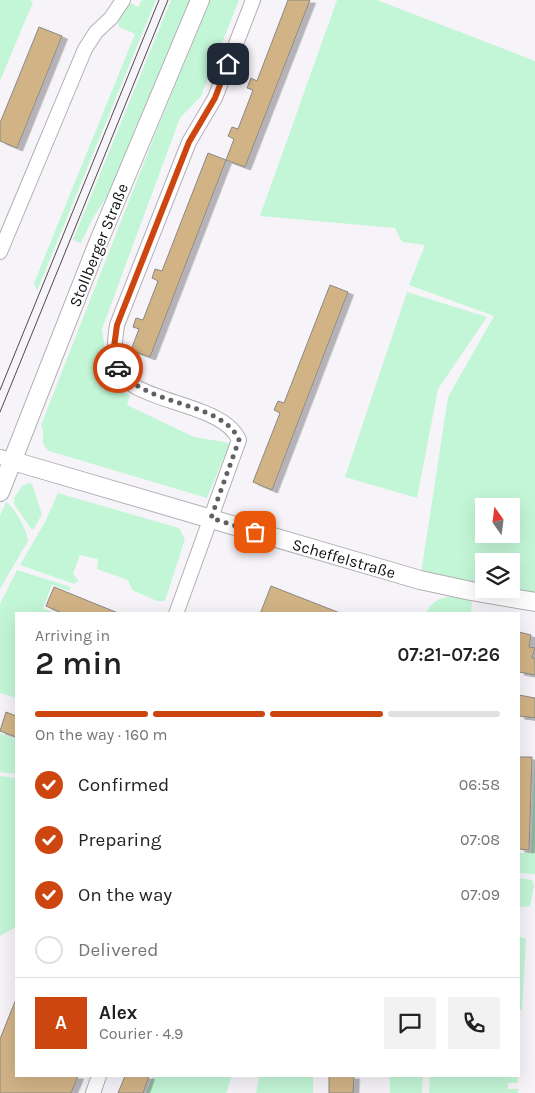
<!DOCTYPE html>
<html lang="en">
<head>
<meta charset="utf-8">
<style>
	:root { --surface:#fff; --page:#f2f2f2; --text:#222; --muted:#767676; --line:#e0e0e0; --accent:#cd460f }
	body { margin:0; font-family:Karla,sans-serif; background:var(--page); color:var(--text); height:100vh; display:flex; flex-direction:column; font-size:19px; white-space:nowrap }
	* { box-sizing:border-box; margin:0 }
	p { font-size:16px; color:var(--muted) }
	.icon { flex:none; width:28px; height:28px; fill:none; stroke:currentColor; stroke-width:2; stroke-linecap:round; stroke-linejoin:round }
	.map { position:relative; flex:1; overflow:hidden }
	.details { position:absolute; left:15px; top:612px; width:505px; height:465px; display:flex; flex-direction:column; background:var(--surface); border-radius:0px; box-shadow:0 5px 20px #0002 }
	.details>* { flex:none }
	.needle { width:32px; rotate:346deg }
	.tools { position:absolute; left:475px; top:498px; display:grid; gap:10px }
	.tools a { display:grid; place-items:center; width:45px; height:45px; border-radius:0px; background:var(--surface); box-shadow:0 5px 20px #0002; font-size:25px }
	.pin { position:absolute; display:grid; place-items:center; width:42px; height:42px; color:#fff; margin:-21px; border-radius:10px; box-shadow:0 2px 8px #0006 }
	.courier { position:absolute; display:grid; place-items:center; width:50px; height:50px; margin:-25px; border:4px solid #cd460f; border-radius:50%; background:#fff; color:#222; box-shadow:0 1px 6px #0007 }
	.summary em { font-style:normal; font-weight:600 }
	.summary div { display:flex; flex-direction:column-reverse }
	.summary { display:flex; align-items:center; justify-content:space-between; height:85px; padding:0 20px }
	h1 { font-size:32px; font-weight:600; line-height:38px }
	.bar { display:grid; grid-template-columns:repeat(4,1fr); gap:8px 5px; align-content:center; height:60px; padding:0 20px }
	.bar i { height:6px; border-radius:4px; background:var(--line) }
	.bar .on { background:var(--accent) }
	.bar p { grid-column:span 4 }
	.line { display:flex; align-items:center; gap:12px; padding:0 20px; border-top:1px solid var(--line) }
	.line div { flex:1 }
	.round { display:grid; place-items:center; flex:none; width:52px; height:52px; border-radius:0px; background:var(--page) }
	ol { padding:0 20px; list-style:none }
	li { display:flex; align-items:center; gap:15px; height:55px }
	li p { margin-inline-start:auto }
	li .icon { padding:5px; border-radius:50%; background:var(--accent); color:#fff; stroke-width:4 }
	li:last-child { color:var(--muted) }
	li i { width:28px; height:28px; border:2px solid var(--line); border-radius:50% }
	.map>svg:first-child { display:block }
</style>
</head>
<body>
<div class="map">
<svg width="535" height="1093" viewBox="0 0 535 1093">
	<defs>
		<filter id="shadow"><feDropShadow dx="5.5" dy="3" stdDeviation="0" flood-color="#0004"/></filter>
	</defs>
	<rect width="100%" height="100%" fill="#f7f4f9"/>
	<path fill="#c3f6d7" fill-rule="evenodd" d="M0,0H30L33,2L0,81Z
		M142,0H156L37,291L34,283L135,34L119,27L117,19L129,2L138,7Z
		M171,0H191L119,177L92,220L81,243L73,240Z
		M210,0H239L201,96L180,118L102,329L106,358L103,380L130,396L127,405L194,437L230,443L207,498L49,451C37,441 47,436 41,425L158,127Z
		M337,0H377L535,61V603L420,580L448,397L494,316L409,285L425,245L402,242L395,228L260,216ZM484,506H511V534H484ZM484,561H511V589H484Z
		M407,292L487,317L438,389L417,498L345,477Z
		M28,483L32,484L42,514L34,529H31L14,504V498L22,486Z
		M58,493L179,528L185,539L165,601H157L132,590L128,580L97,569L98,559L80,555L73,574L79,581L74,584L20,565L46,520Z
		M6,502C14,506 28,532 28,541L0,589V516Z
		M17,570L71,587L69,591L52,585L43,608L57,614H16V698L0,693V604Z
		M452,596L472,602L471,614L426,613C433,600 439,599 452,596Z
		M0,733L16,739V774L0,772Z
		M535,754V874L519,873V853H531Z
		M0,776L16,778V927L0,936Z
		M519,878L532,880L534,885L530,906L519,907Z
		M519,936L526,939L522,1010H519Z
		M153,1076H232L226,1093H146Z
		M256,1076H313V1093H256L259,1078Z
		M390,1076H423L422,1093H390Z
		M430,1076H518V1083H508V1089H518V1093H429Z"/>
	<path fill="#d1b386" stroke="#8b8883" filter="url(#shadow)" d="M288,0H310L245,167L226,160L150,357L131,350L139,329L133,327L136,318L143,320L158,281L152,278L155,269L162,271L208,153L226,160L234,139L228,136L232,127L238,129L253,90L247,88L251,78L257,81Z
		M39,27L62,36L17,148L0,141V123Z
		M330,285L348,292L272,490L253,482L280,413L274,410L278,401L284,403Z
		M271,586L340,613V614H260Z
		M54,587L118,613V614H64L46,606Z
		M519,632L531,635L529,647L535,648L532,658H535V675L519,672Z
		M519,695L535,698V718L519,716Z
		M6,712L16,716V737L0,731Z
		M519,757H532L529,850L519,849Z
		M16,999V1076H78L71,1093H0V1039Z
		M125,1076H149L143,1093H118Z
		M329,1076H354L353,1093H329Z"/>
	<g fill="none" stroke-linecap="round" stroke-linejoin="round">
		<defs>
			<path id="minor" d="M0,252L85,49L96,32L111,18L123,0
				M0,457L13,461
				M176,614L239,440C223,401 129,404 117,367C113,353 115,339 117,325L189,142L215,98L253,0
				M93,1093L99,1076"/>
			<path id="major" d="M13,461L420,580L471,591L535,602
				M0,492L98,243L200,0"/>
		</defs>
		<use href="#minor" stroke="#b2afb4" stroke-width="16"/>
		<use href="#major" stroke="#b2afb4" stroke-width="20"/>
		<use href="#minor" stroke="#fff" stroke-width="14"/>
		<use href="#major" stroke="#fff" stroke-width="18"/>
		<path stroke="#4d4b4e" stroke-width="1" d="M0,390L159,0
			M0,412L168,0"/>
	</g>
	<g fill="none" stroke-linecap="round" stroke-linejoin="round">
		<path stroke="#626064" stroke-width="5" stroke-dasharray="0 9" d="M118,368C144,407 223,401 239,440L211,518L255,532"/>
		<path stroke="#cd460f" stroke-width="6" d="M118,368L114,347L117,325L189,142L215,98L228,64"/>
	</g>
	<g text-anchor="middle" stroke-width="4" stroke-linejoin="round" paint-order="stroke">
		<g font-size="16" fill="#121113" stroke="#fff">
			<text transform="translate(98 245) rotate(-68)" y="6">Stollberger Straße</text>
			<text transform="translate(344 558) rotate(16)" y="6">Scheffelstraße</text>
		</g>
	</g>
</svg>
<div class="tools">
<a><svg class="needle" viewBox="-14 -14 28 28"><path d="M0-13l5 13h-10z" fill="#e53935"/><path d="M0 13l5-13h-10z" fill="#767676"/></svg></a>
<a><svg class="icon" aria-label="layers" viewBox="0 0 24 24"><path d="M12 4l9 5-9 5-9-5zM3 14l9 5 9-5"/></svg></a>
</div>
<div class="pin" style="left:255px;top:532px;background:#ea580c"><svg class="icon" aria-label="bag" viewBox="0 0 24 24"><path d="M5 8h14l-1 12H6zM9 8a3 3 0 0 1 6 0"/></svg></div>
<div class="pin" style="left:228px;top:64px;background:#1f2937"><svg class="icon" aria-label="home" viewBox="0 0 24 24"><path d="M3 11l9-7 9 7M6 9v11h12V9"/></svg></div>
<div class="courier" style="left:118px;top:368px"><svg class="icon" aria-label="car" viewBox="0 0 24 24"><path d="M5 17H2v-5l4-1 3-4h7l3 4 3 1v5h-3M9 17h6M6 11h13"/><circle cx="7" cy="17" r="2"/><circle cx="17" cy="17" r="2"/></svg></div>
<section class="details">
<div class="summary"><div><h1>2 min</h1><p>Arriving in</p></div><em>07:21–07:26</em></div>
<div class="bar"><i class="on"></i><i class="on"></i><i class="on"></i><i></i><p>On the way · 160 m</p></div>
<ol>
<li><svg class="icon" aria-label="check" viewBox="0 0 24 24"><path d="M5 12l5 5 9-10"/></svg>Confirmed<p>06:58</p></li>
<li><svg class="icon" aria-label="check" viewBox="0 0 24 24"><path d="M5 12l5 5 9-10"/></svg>Preparing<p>07:08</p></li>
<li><svg class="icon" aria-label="check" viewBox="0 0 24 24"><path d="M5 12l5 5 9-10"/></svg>On the way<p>07:09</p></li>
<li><i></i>Delivered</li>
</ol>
<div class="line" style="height:90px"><b class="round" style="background:var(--accent);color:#fff">A</b><div><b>Alex</b><p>Courier · 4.9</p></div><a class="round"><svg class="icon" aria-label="chat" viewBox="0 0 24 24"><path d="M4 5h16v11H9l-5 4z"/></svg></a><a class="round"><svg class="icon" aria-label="phone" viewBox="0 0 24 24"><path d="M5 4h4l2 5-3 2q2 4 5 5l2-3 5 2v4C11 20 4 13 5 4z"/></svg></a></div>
</section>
</div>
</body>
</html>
